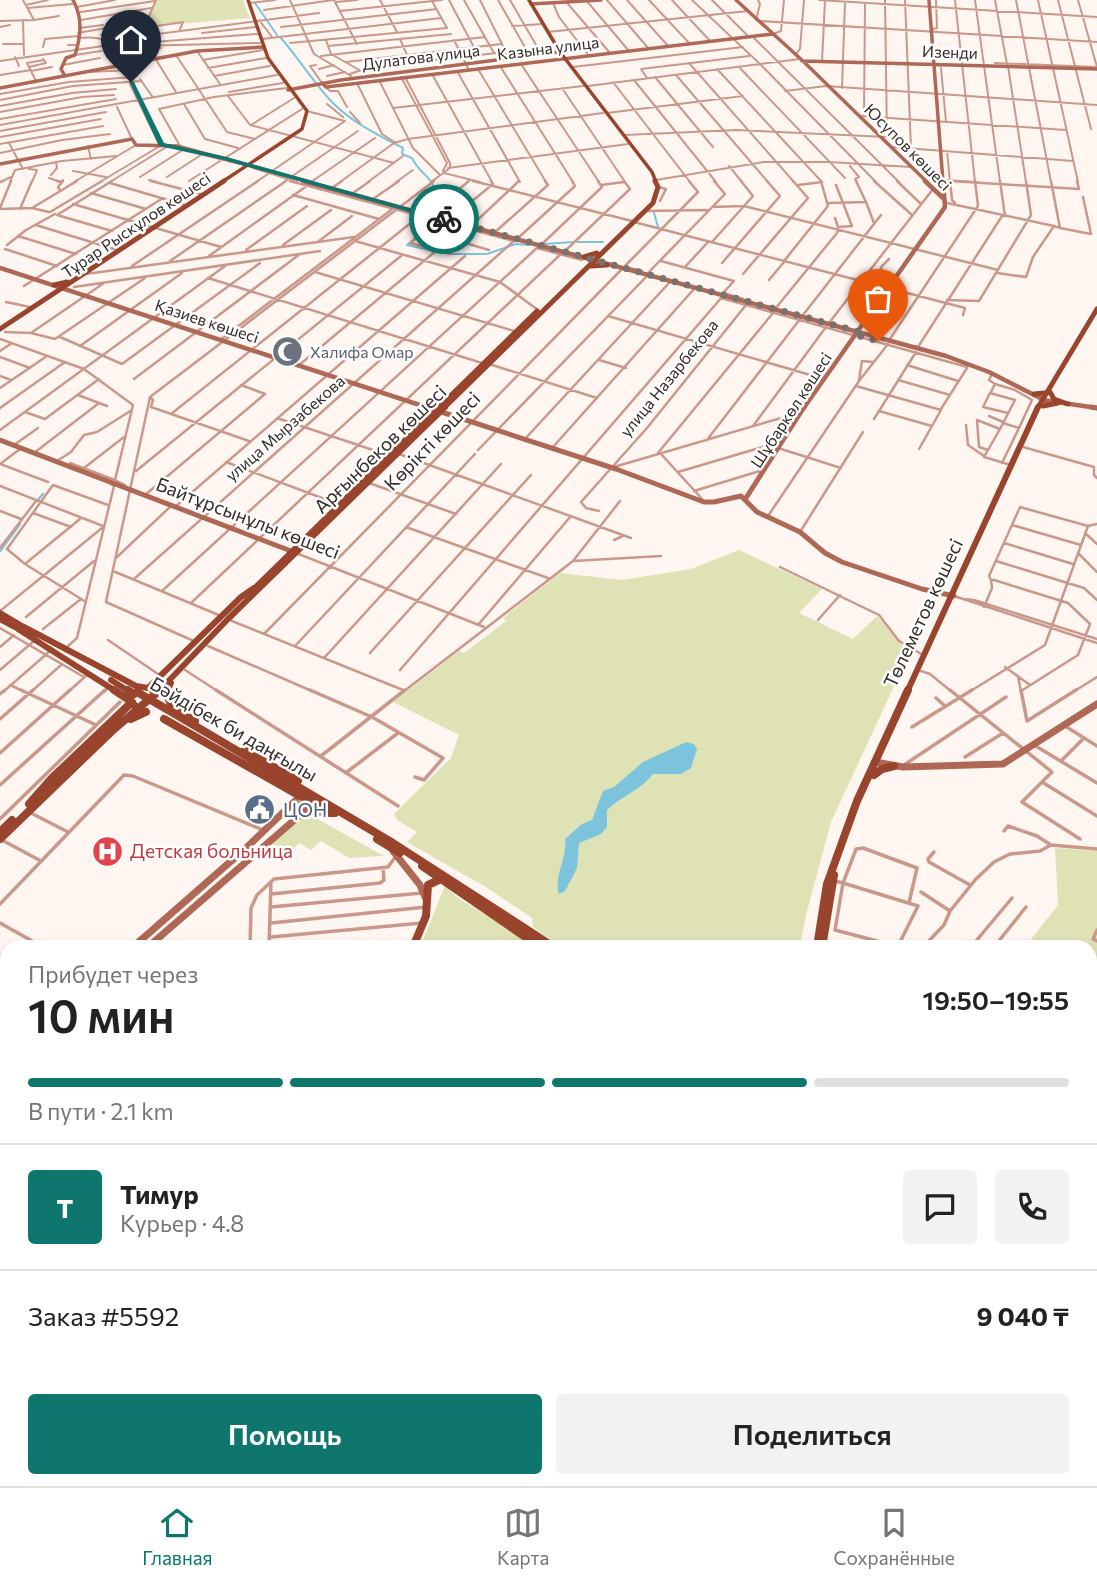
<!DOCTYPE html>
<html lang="ru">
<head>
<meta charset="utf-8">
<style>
	:root { --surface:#fff; --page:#f2f2f2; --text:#222; --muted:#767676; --line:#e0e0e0; --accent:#0f766e }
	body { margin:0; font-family:Commissioner,sans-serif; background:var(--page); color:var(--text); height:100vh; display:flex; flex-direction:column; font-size:26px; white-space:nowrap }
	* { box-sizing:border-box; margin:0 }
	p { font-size:23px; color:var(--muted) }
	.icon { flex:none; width:38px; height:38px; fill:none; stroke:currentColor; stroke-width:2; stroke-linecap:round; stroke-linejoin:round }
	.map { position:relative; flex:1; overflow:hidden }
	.details { position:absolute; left:0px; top:940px; width:1097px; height:548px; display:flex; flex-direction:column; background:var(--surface); border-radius:21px 21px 0 0; box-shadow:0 4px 10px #0003 }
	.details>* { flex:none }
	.pin { position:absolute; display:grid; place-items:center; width:60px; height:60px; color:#fff; margin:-72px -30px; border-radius:50% 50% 50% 0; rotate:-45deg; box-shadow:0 0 7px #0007 }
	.pin .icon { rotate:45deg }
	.courier { position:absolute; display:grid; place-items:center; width:70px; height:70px; margin:-35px; border:5px solid #0f766e; border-radius:50%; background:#fff; color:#222; box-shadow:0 2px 9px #0007 }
	.head em { font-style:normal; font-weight:600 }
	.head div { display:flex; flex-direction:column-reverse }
	.head { display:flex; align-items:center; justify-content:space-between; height:119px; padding:0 28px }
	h1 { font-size:46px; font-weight:600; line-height:52px }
	.bar { display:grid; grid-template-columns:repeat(4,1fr); gap:10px 7px; align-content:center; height:84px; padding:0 28px }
	.bar i { height:9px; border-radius:5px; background:var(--line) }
	.bar .current { background:var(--accent) }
	.bar p { grid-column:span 4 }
	.line { display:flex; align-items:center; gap:18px; padding:0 28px; border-top:2px solid var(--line) }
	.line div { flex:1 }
	.round { display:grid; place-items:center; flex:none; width:74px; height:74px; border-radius:7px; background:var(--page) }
	.cta { display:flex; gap:14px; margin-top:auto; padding:14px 28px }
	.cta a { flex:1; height:80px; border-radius:7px; background:var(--accent); color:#fff; font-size:28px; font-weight:600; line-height:80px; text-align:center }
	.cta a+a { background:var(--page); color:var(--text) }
	.tabs { display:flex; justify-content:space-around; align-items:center; height:98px; border-top:2px solid var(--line); background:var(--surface); font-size:19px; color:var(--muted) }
	.tabs a { display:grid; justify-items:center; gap:4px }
	.tabs .current { color:var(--accent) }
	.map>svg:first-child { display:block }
</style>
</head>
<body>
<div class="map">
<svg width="1097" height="1486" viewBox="0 0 1097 1486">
	<rect width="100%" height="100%" fill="#fff6f2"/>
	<path fill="#dfe2b5" d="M156,0H243L250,18L143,27Z
		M739,550L822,589L799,613L853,639L877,616L909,654L831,822L806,915L800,947H562L533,927L532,918L486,887L407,842L417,832L397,820L394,814L451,758L459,735L393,702L459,651L464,653L506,621L503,618L560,573L622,580L691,569Z
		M305,812L384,856L349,858L321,841L311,850L299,843L288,854L271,843Z
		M1055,848L1097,851V1050L1090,1047V947H1025L1058,905Z
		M445,886L458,898L538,947H420Z
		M232,1481V1480L400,1481L398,1486H233Z"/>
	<path fill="#7bc4db" d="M686,742L694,744L697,749L691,768L681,774H653C641,790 621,796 607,810V827L601,834L579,843L577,868L565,891L559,894C553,877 568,857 565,839L582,824L592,820L603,791L614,787L643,762Z
		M1090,1059L1097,1063V1186L1090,1185Z"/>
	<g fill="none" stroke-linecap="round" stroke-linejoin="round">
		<path stroke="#7bc4db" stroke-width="2" d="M255,3L277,35
			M280,37C298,57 313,82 331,101C351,122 378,135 403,148L402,154L412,158C422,179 439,176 434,206L437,211
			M654,213L658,227
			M434,222L407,245L442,253
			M577,242H603
			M544,244L573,242
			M451,254H487L516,244L528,245"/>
		<path stroke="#7bc4db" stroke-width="2.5" d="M37,501L43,494
			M0,551L20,524"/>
		<path stroke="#c9988a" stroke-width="2" d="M156,0L144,28L183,22L180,29
			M290,0L314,54L351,76
			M334,0L357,44
			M380,0L397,32
			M449,0L478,55
			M464,0L494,53
			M480,0L509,58
			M498,0L530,56
			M510,0L539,50
			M586,0L629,51
			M607,0L649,49
			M627,0L669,47
			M649,0L690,44
			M672,0L711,42
			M692,0L760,64L876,182
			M712,0L749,37
			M819,0L1097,17
			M905,0L911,148
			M955,0L975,182
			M975,0L1000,182
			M995,0L1007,64
			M1016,0L1051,182
			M1038,0L1078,182
			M1058,0L1091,129
			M1078,0L1097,67
			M432,1L447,28
			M336,2L357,0
			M249,3L275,0
			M568,4L610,53
			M26,5L48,0
			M554,5L559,17L589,56
			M77,7L115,0
			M28,8L72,4
			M264,10L333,0
			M340,11L442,0
			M81,12L155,1
			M23,20L24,55
			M34,20L59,16
			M81,20L151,8
			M259,20L272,37
			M756,20L760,4L758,0
			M0,21L34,20L23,0
			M760,21L1097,42
			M512,26L542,24
			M0,27L10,25
			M281,27L437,9
			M79,28L103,25
			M933,29L937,28L936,0
			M548,32L748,11
			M78,33L111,27L113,30
			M202,33L256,27
			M773,34L781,31L784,0
			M101,35L132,28L127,20
			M753,37L899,182
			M78,38C106,35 109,42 125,63
			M106,38L134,33
			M262,39L441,18
			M400,39L410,62
			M111,40L319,13
			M326,40L331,54L361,71
			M454,40L469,70
			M290,43L447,28
			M3,44H23
			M68,45H77
			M328,46L451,34
			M43,47L45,39L78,36
			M197,51L220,84
			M136,52L161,48
			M796,54L800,49L804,0
			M75,55L101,51
			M176,55L227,132L255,139
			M321,56L485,37
			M15,57L19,66
			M155,58L176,92
			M203,60L263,50
			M0,61L103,46L257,34
			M136,62V46L260,43
			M346,62L501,44
			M822,62L825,0
			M689,63L794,182
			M995,63L1097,67
			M521,64L599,182
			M63,65L100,58
			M316,65L310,66L322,83
			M500,66L573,182
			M1008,66L1026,182
			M29,67L27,63L44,60
			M573,67L743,47
			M739,67L845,178
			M208,68L266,58
			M941,68L946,122
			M319,69L334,65
			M478,69L546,182
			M717,69L822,182
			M31,71L52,67
			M457,71L520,182
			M87,72L134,70
			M350,74L370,67L506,52
			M432,74L492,182
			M0,75L31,70
			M676,75L768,182
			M214,76L270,66
			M327,76L345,72
			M401,77L447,163L443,171
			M405,77L450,163V168L431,182
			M655,77L713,147
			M647,78L641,69L749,56
			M140,79L152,96
			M379,80L413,148L439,174
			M634,80L716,182
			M36,81L29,67L46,63L43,59
			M613,82L690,182
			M357,83L382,134L396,143
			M588,86L800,59
			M326,87L330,91H338L347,107
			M562,88L625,182
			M842,88L845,2
			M785,91L826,86L1097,105
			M229,92L283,83
			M0,94L69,82L133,77
			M228,96L250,125L394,163
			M0,100L73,86L141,81
			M184,104L205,139L238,148
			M327,104L343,117
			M0,106L72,93L116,89
			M117,107L132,139
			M393,108L583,86
			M0,112L82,97L114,95
			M350,112L360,123
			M607,113L743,96
			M859,116L1066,130
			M864,116L865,3
			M0,119L116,99
			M0,125L277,75
			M251,125L294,98
			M0,131L106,112
			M625,135L737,130L887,137L885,0
			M0,137L101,119
			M9,143L23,169
			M0,144L103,126
			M88,146L91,159
			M180,146L159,109L214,97L287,88
			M892,147L1073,161
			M175,148L240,164
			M947,151L950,182
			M0,153L62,140L110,134
			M225,158L302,109
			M729,166L742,182
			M850,166L859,177L855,179L857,182
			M253,168L297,182
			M448,168L628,144
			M29,169L37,170L32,182
			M73,171L106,177
			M272,171L345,121L307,111
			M444,173L480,182
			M51,175L57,168L56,162
			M140,177L181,151
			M167,177L201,155
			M291,177L358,131
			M49,178L61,182
			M149,180L157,182
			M656,180L764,162H829L911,167
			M943,180L977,182
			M189,181L220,161
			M0,182L11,177
			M10,182L15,170L62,161L116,156
			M61,182L63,180
			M74,182L136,145
			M100,182L160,146L130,84L133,77L137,76
			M110,182L168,146
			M256,182L268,174
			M284,182L287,180
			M311,182L375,138
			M340,182L394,143L408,139L603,113
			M368,182L403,156
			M396,182L413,170
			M467,182L470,180"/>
		<path stroke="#c9988a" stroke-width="2.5" d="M57,181L61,182
			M151,181L201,194
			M290,181L514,241
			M473,181L632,221
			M874,181L912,215
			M897,181L921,204
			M950,181L952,200L955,203
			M951,181L1079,189L1077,181
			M0,182L3,181
			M311,182L313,181
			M110,183L185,205
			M601,185L624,182
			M798,185L822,182
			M658,187L666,189L660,201
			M332,188L342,181
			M60,190L58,187L63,181
			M91,193L146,209
			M353,193L370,181
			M293,195L379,219
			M373,199L399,181
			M866,202L874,223
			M829,203L866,202L856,181
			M947,203L1054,226
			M73,204L221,247
			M712,207L744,206L998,270
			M0,208L11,181
			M32,208L77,181
			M0,209L32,208L49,212
			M20,209L32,181
			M647,211L707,210
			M50,212L102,181
			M57,215L112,181
			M57,215L112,231
			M438,217L437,207L469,181
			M835,218L838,227
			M449,220L493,184L491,181
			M439,221L410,243L450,254
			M634,222L965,308L963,315
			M36,225L117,250
			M471,226L519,181
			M1060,228L1091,234L1083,197
			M425,231L489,250
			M494,233L548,185L545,181
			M18,236L76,254
			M517,239L575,186L572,181
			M319,241L352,216
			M460,242L473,230
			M712,242L753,196L741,181
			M7,245L26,230L55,214
			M283,245L331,210
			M541,245L602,187L598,181
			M537,248L582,260
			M5,249L57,266
			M246,250L307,206
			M564,252L630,189L624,181
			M209,256L308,185
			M170,261L286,181
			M661,261L734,281L723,293
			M784,261L828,206L821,181
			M722,263L780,196L767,181
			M132,266L258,181
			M625,266L698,192L689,181
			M625,267L642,271
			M685,267L709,241
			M315,272L514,331
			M997,273L1026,277L1033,257L1054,226L1060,228L1051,181
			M86,274L354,237L355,241L500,282L538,310
			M647,274L725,194L714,181
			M743,274L808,198L793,181
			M208,278L482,363
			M769,280L784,262
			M874,284L882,266L889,259
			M24,286L163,198
			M74,287L320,251
			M727,294L743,299
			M721,298L967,367
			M947,300L979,301L1031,215L1026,181
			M6,302L30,307
			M775,309L837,233L838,227L852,226L836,185
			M803,315L881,215
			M608,316L824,379
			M829,323L933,189
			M5,332L31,333L55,339L145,278
			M31,333L104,283
			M60,337L122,364L260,263
			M0,339L84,369L133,405L115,480L70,463
			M890,339L978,206L975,181
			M220,340L395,207
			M80,346L182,273
			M916,346L918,347L1002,216H1005L1000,181
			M0,351L12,343
			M0,357L30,368
			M599,360L626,368
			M489,364L597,398
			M907,365L958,381
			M298,366L437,250
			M0,376L11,380
			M991,376L989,380L995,384L991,392
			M134,379L300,254
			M859,380L862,361L873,362
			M898,380L950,395
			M995,384L1015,390L1032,400L1019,428
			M856,386L941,410L932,426
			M0,388L47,356
			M78,395L107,406
			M150,397L434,181
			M150,397L106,602L196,642
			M150,397L153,400L151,407L249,441
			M0,408L65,362
			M941,409L967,368
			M879,411L932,426L919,449
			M25,412L45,419L99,379
			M171,414L422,214
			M989,416L1003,422
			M277,418L388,455
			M874,419L916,352
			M977,420L1000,429L988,450L979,447Z
			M966,425L968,445L984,456
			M753,426L826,327
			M1000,429L1015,400L990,393L983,407L1008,413
			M0,430L225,266
			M524,440L669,283
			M707,440L800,319
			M14,445L38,428
			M553,447L694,289
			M1023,447L1094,467V475L1097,478
			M778,448L841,468
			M478,450L647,276
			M988,450L984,457L1011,465
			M34,453L99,403
			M658,453L773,313
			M399,454L631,538
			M661,454L703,500
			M57,461L71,452L84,435L97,432L132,410
			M226,462L338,504
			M1002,463L1019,428L1003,423
			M0,464L48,482
			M0,464L20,449
			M614,467L798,413
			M84,468L124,437
			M136,471L401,256
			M678,472L783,441
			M115,480L125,485L124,487
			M369,483L456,514
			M0,486L103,526
			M694,491L763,470
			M145,495L265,394L241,385
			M175,507L465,256
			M0,511L21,519
			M599,511L586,508L581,502L647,428L746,305
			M33,513L71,527
			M768,516L859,381L888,344
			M1012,525L1081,545
			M1088,526L1097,524
			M406,527L548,578
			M800,532L863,432
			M1085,533L1097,544
			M614,540L623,536
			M1004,543L1073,564
			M0,548L36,501
			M296,553L484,627
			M1078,553L1097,572
			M116,558L172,505
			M573,561L661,556
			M996,561L1084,588L1097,600
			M25,564L80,519
			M780,567L879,615L899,641L923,655
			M113,571L221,616
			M134,579L515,240
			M162,591L538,247
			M954,596L1097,643
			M963,599L974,600L1097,639
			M86,602L25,564L7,549L53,485L108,505
			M191,603L562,253
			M984,607L992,588L991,580H994L1068,603L1090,624L1078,655L1021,691
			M0,611L102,528
			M26,617L94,561
			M818,620L840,595
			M232,621L403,690
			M478,625L571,516
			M0,628L84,677
			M43,629L81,599
			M264,634L621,270
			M108,640L161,676
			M208,646L314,692
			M295,646L475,454
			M0,647L14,635
			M67,647L77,638L114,486L112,485
			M370,653L531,475
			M324,658L501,464
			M1005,667L1030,685
			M0,670L34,641
			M185,670L219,692
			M400,670L722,297
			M921,671L930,674L952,692
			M1018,676L1021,692
			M10,685L25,692
			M3,692L50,651
			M31,692L61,665
			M68,692L88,674
			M104,692L110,686
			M403,692L573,561L620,501
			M969,692L1045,645L1088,526L1020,507L989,576L991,580
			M1073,692L1097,677"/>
		<path stroke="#c9988a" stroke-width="3.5" d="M21,690L96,725
			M216,690L398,806
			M310,690L372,717L443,758L424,780L415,777
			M950,690L1052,772L1022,802L1080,839
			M1021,690L1027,721L1076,690
			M0,694L5,690
			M936,698L945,706
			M0,719L33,690
			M1065,726L1097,746
			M912,727L972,690
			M1034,745L1097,783
			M0,753L70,690
			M321,756L405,690
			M965,757L1003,733
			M1061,761L1084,738
			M904,765L1006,697
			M347,772L398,733
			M1042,782L1097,816
			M0,785L105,690
			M307,809L317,814H328
			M29,812L68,832
			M0,819L120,702
			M1004,831L1008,826L1037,836L1051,845
			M0,839L41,861
			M934,852L928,859L929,862L970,885
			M835,881L843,883L856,849L863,848L917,868L909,903
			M843,883L918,906L899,944L896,946L835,930Z
			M921,892L950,911
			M271,894L380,883L384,880L383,868
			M0,904L124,775L133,776L263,830
			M271,907L422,893
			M0,923L43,947
			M271,923L426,907
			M1097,930L1093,939L1097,941
			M271,937L422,923
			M250,947L251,908L257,895L274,879L388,867L396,856
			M269,947L271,882
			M923,947L944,925L950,911L976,879L994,862L1010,854L1040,851L1051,845L1097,849
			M971,947L1012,898
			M994,947L1026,907
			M1090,970L1093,967L1097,973
			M1090,977L1097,975"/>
		<path stroke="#c9988a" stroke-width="4.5" d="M0,1104L7,1110
			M0,1289L7,1295
			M0,1382L7,1375
			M0,1401L7,1394
			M1090,1421L1097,1422
			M1090,1448L1097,1486
			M0,1470L7,1463
			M835,1480V1486
			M883,1480V1486
			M950,1480V1486
			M957,1480L958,1486
			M1032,1480V1486
			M55,1486L60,1480
			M410,1486L412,1480
			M477,1486L479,1480
			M543,1486L545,1480"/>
		<path stroke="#ae6855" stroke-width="3.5" d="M736,0L804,62L927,182
			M929,0L943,182
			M531,4L601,0
			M802,61L1097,69
			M65,76L61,69L66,58L75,55C81,36 83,18 73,0
			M322,83L326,87L773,34
			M0,88L197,51L264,47
			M288,90L341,80L558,52
			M0,164L132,139L136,145L177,146L310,182"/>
		<path stroke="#ae6855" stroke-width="4.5" d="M303,181L946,356L989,372L1046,401
			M925,181L944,199
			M0,268L432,409
			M1043,400L1097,408
			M803,409L945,207L943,181"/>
		<path stroke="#ae6855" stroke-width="5" d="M426,407L616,469L704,502H714L741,496L757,512L800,532L825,553L842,562L922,589L954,596
			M1091,407L1097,408
			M0,440L291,551
			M746,498L804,407"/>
		<path stroke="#ae6855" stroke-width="7" d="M875,762L903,767L1003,764L1097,704
			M393,851L420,885L426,899
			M133,947L246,848L295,801
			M148,947L307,809L294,802
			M0,1035L7,1030"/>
		<path stroke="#ae6855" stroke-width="8" d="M0,1050L7,1044
			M0,1238L7,1231
			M0,1359L7,1352
			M0,1374L7,1366"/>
		<path stroke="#99452d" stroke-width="3.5" d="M529,0L560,52L652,172L656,182
			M222,182L302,129L307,111L268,58L248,0"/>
		<path stroke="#99452d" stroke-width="5" d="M584,257L597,253
			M591,266L607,265
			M54,285L67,282
			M0,329L224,181
			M1050,392L1054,399L1068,404
			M1034,394L1044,393
			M1043,406L1058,403
			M437,409L537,311
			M443,409L653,203L658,187L655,181
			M1037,409L1097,309"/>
		<path stroke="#99452d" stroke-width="6" d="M251,592L439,407
			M0,613L27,629
			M0,619L15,627
			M24,627L136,686L148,688L241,597L254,588
			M18,629L117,692
			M111,680L130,692
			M158,692L228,619L445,407
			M167,692L171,683
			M907,692L1038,407"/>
		<path stroke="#99452d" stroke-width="8" d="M128,690L134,694
			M167,690L166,693L171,704
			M175,708L195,721
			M175,714L393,843L554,947
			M131,719L146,712
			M164,719L330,813H335
			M245,750L298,781
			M874,775L882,769L894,766
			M29,804L52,778L132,702L114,690
			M0,832L12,820
			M0,839L112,731L160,690
			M377,839L400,853
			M422,866L540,947
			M413,947L426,916L428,885L441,879
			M817,947L827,884L857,801L908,690
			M822,947L834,875"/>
		<path stroke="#99452d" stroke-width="10" d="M1090,1216L1097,1217
			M1090,1223L1097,1224
			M747,1486L749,1480
			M754,1486L755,1480"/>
		<path stroke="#99452d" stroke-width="6" d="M153,690L158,692"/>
		<path stroke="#99452d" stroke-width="8" d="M153,690L159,692
			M137,692L175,714
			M135,706L140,710"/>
	</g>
	<path fill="#0f766e" d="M129,81L134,82L164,143L227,157L448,219L442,221L224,160L159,146Z"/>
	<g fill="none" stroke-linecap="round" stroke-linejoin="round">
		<path stroke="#7b726e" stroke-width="7" stroke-dasharray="0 12.6" d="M444,219L860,332L856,335L878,341"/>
	</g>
	<defs>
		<symbol id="mosque-disc" viewBox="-11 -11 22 22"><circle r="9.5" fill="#6b7280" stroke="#fff"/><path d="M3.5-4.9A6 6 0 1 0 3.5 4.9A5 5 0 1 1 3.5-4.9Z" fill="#fff"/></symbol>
		<symbol id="civic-disc" viewBox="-11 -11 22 22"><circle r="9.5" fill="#5c6f8a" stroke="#fff"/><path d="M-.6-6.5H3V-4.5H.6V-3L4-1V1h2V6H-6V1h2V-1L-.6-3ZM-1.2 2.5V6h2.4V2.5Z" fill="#fff"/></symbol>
		<symbol id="hospital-disc" viewBox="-11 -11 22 22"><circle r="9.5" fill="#e0444e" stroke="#fff"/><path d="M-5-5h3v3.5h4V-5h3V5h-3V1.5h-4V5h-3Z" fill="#fff"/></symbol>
	</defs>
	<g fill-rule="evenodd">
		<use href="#mosque-disc" x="270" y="334" width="35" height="35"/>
		<use href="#civic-disc" x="242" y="792" width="35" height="35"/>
		<use href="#hospital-disc" x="90" y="834" width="35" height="35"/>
	</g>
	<g text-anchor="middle" stroke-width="5" stroke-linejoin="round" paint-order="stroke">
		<g font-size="16" fill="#342b27" stroke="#fff">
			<text transform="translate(548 48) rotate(-7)" y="6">Казына улица</text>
			<text transform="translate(950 52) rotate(2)" y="6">Изенди</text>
			<text transform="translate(421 57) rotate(-7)" y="6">Дулатова улица</text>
			<text transform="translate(908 147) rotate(45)" y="6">Юсупов көшесі</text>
			<text transform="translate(136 225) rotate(-34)" y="6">Тұрар Рыскұлов көшесі</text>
			<text transform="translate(207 321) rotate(18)" y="6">Қазиев көшесі</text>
			<text transform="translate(669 378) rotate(-51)" y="6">улица Назарбекова</text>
			<text transform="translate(791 410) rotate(-57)" y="6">Шұбаркөл көшесі</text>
			<text transform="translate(285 428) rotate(-41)" y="6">улица Мырзабекова</text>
		</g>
		<g font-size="16" fill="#5b616d" stroke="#fff" text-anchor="start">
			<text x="310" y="358">Халифа Омар</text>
		</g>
		<g font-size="19" fill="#342b27" stroke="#fff">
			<text transform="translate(432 441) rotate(-46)" y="7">Көрікті көшесі</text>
			<text transform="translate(380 449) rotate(-44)" y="7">Арғынбеков көшесі</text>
			<text transform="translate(248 518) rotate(21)" y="7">Байтұрсынұлы көшесі</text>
			<text transform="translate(923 613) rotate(-65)" y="7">Төлеметов көшесі</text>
			<text transform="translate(234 729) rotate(30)" y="7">Бәйдібек би даңғылы</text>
		</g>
		<g font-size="19" fill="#4e5e75" stroke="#fff" text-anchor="start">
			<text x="283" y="817">ЦОН</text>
		</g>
		<g font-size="19" fill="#be3a42" stroke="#fff" text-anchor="start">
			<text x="130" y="858">Детская больница</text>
		</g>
	</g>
</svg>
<div class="pin" style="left:878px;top:341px;background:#ea580c"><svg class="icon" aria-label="bag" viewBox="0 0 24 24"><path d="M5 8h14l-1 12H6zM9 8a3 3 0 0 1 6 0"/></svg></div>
<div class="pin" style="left:131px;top:82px;background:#1f2937"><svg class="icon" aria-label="home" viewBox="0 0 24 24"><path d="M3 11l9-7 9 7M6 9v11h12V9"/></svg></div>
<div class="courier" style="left:444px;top:219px"><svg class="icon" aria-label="bike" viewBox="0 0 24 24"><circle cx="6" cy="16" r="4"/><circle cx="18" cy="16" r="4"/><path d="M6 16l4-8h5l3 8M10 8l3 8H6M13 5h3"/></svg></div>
<section class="details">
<div class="head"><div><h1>10 мин</h1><p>Прибудет через</p></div><em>19:50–19:55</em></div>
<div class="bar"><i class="current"></i><i class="current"></i><i class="current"></i><i></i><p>В пути · 2.1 km</p></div>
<div class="line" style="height:126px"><b class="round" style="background:var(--accent);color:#fff">Т</b><div><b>Тимур</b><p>Курьер · 4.8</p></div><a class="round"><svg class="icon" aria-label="chat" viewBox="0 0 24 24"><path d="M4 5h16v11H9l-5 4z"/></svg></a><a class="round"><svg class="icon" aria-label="phone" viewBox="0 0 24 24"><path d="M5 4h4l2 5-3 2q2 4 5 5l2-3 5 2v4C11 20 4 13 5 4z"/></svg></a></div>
<div class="line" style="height:91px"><div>Заказ #5592</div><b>9 040 ₸</b></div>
<div class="cta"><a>Помощь</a><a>Поделиться</a></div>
</section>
</div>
<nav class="tabs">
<a class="current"><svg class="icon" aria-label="home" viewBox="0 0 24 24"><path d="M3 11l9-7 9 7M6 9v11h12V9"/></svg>Главная</a>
<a><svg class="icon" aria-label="map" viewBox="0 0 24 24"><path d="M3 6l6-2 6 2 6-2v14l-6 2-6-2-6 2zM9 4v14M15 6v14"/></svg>Карта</a>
<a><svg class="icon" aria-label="saved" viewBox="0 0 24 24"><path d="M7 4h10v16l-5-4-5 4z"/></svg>Сохранённые</a>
</nav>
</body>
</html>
